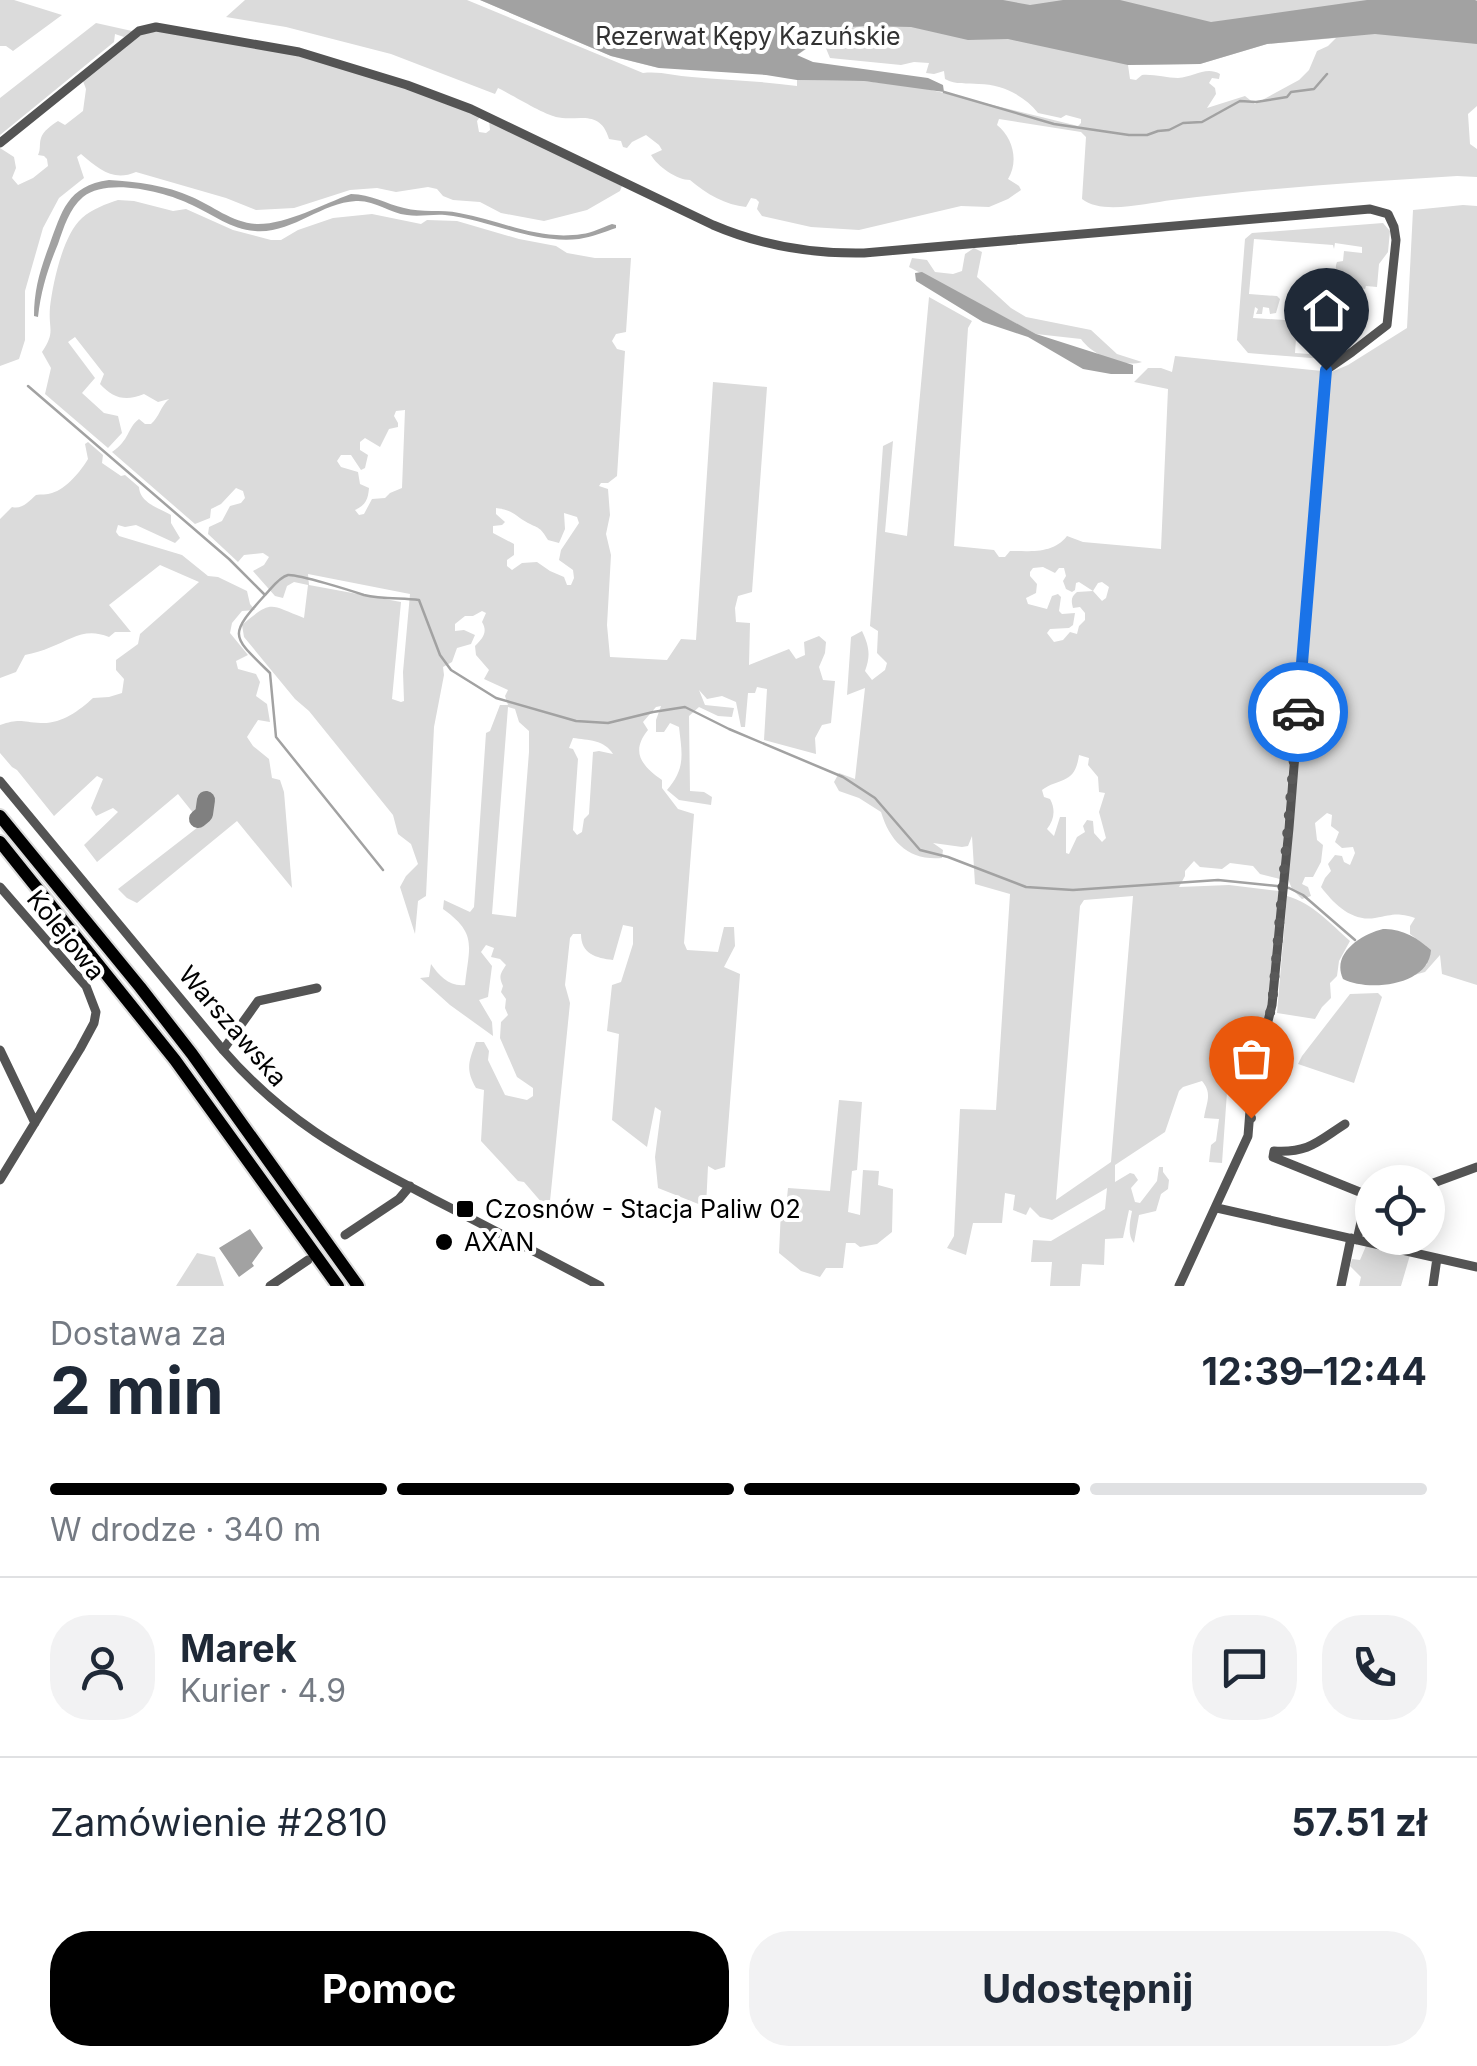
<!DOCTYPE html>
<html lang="pl">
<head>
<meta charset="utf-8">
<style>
	:root { --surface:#fff; --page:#f2f2f3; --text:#1f2937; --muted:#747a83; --line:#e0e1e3; --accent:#000 }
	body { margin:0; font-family:Inter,sans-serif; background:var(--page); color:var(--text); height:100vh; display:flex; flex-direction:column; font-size:38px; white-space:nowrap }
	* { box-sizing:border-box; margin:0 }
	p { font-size:32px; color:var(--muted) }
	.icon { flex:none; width:55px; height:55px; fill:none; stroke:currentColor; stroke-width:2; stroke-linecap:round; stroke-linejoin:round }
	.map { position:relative; height:1286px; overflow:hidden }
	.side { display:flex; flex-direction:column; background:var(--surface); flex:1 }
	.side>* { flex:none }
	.controls { position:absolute; left:1355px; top:1165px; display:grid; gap:20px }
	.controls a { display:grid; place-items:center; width:90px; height:90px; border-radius:50%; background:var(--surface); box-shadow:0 5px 25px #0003; font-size:50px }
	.pin { position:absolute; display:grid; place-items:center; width:85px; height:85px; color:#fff; margin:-102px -42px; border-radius:50% 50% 50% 0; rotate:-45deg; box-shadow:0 0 10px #0007 }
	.pin .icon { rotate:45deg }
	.courier { position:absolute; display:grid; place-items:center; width:100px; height:100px; margin:-50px; border:8px solid #1a73e8; border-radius:50%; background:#fff; color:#222; box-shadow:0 2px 12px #0007 }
	.summary em { font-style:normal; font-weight:700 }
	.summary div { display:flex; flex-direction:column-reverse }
	.summary { display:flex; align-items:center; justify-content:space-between; height:170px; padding:0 50px }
	h1 { font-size:65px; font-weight:700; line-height:75px }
	.bar { display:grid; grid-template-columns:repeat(4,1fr); gap:15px 10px; align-content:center; height:120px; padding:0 50px }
	.bar i { height:12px; border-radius:8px; background:var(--line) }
	.bar .on { background:var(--accent) }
	.bar p { grid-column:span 4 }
	.line { display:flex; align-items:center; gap:25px; padding:0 50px; border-top:2px solid var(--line) }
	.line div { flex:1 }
	.round { display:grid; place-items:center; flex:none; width:105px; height:105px; border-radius:40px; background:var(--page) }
	.cta { display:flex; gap:20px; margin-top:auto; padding:20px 50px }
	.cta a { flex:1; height:115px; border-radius:40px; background:var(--accent); color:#fff; font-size:40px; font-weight:700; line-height:115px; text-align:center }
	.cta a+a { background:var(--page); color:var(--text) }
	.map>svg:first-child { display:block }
</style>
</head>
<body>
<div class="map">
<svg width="1477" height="1286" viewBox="0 0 1477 1286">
	<rect width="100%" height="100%" fill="#fff"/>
	<path fill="#dbdbdb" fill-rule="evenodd" d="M0,0H14L62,15L13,51L6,46H0Z
		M245,0H467L643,73C660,71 675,76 692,77C727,80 761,81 797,86V80L864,81L919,87L1078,126L1081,123V119L1066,115L1061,118L1038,113C1024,95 1001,84 979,84C967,83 956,85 945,79L944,71L934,74L926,73L929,63L914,62L901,65L830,58L825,46L828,34L796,56L659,68L611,56L480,0H1477V106L1468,114L1470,144L1477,149V177L1457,176C1362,182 1267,188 1172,200C1148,203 1101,215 1082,199L1086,137L1081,132L999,119L997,125C1013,138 1019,161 1008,179L1019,186L1021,190L1008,199L989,207L961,206L859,230L811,227L762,216L757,209L759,202L756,199L751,198L746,207C726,205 706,194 690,180C677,180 657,166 651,155L662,150L659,145L646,135L632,142L627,148L623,147L621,141L609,139C600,108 577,122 556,117C543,114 512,95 498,88L495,94L391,54L286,27L226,17ZM1336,38L1328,46L1317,51L1309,70L1299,80L1255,104L1245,96L1207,108L1216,94L1215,88L1209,83L1212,78L1219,79L1220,74C1206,66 1194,77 1178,78C1166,78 1154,74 1142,75L1136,80L1130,79L1128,65L1200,64L1267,44Z
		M96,23L132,31L124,37L115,34L114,42L0,135V98Z
		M160,30C218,41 277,49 334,65C384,78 432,98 480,117L477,121L479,132L486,133L490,130L489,120L622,186L620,191L587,210L544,221L501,213L480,202L453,200L443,196L437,189L428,187L396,192L377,188L350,190L294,208L256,210L226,198L136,172C113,182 99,169 81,154L77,157L84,178L59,198L43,228L25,291V340L19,359L0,366V148L14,157L16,168L12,178L18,185L33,178L48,166L47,159L44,156L38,155C41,149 39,144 41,138C43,131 52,125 58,121L65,125L83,111L86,89L83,81L136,36Z
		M118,200L134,201L173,211L186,209L233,230L271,240H281L298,230L333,218L372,214L421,224L427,220L457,221L519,239L556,246L567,253L595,258H631L626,332L616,334L612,341L617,349L625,351L617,476L608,483H601L599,486L608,489L610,515L606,534L611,555L607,625L610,657L667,660L681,639L696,640L713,382L767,387L752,592L738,596L735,608L736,622L750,623L749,665L789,649L796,659L805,655L804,642L819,636L826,642L825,653L819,667L823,680L835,681L831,723L822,725L815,738L816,754L764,740L767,689L757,687L755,693H748L745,727H741L736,702L722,696L707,699L699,690L705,705L734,708L732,717L718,716L699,707L689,716L690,791L704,792L712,797L711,805L679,800L667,790C686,768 682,754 679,727L670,723L664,732H656V720L661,706L656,707L643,722L648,730C630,752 642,766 662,780V788L678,809L694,814L684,943L687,950L718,952L724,927H734L735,946L724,967L740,974L725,1167L715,1170L708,1166L706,1207L658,1188L655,1157L661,1111L655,1107L647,1147L612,1120L619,1034L607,1031L612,985L621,982L633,944V927L623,925L613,960C596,958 581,954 581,934H573L570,938L565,985L570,1003L549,1211L524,1182L518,1181L481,1141L484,1090L476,1088C465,1069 469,1061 476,1042H484L489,1051L488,1060L505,1095L527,1100L533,1096V1088L517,1077L500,1038L501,1022L508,1015L505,1008L506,999L501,992L503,986C498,976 501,973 506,965L500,959L491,957L494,948L486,945L481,952L492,966L488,997L479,1000L492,1022L493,1036L450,1005L420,978L429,977L431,964C439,976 450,987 465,985C469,946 478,934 443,909L444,900L470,912L474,907L486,733L490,731L500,705H508L505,696L508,690L484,679L489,670L476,655L475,646C483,638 488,632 482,622L486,613L482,611L473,616H465L455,624V631L464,630L475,635L471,644L457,648L452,662L443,667L444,675L434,727L426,896L418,901L415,934L400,887L406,876L418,864L411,844L398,834L393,815L309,711L295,699L244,637L242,625C273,599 269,605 304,618L308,585L294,582L287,586L283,598L275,596L253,571L264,565L269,557L263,553L244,555L238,562L208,534L209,527L222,521L230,506L241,503L245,498L243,491L236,488L221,504L211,509L210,518L195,524L112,452C130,440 127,428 139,419L145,424H151C160,416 160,407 169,399L158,402L144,394C125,402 113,398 100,384L104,374L75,337L68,342L95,378L82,393L104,413L118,416L122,433L108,448L45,394L51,368L42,352C56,331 48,330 50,307C53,282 63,235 82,218C92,209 106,204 118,200ZM405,410L402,488L390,493L385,498L372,499L364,514L359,515L355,510C366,505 368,499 369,488L360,484L358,472L341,467L337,461L341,455H351L361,470L365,468L368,455L360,450V442L365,438L380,447L389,429L398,427V423L394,416L396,411ZM496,508C513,510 514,515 528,523C540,529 540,527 548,540L559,543L565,529L564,513L577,517L579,523L561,550L559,560L573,570L574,578L571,585H567L564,577L550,571L537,562L522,563L512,570L507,566V560L514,555V544L493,533V526L502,525L505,522L496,514ZM308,574L410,594L403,672L404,701L401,702L392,699L401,602L309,585ZM508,707L515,709L519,722L529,731V752L516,917L492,914ZM573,738C588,740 605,740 613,754L599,751L593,752L589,814L584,819L582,832L577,835L573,830L578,759L573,749L569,748Z
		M1463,205L1477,206V985L1442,974L1440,955L1425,972L1414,975L1427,964L1426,946L1410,934V926L1415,918C1396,912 1393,915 1375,918C1352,922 1334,904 1321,887L1325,878L1331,871L1328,864L1335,855L1342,856L1344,862L1350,865L1355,853L1353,847L1342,848L1335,842L1339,832L1331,826L1332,815L1327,813L1315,823L1317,840L1323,845L1321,862L1313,877H1305L1302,884L1308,887L1311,896L1302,899L1292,889L1288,879L1297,756C1302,749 1303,736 1300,728L1329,373L1348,365L1407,328L1413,210Z
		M1383,223L1390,231L1388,252L1379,264L1377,287L1366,286L1365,289L1359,288L1354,294L1334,292L1336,265L1337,262L1343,261L1344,251L1362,253V247L1335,243L1334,249L1333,245L1254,239L1249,294L1277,296L1280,299L1276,313L1270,314L1269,308L1263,307L1262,314H1256L1258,309L1255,307L1253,318L1300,321L1304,328V339H1296L1295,353L1309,354L1314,322L1323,321L1327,329L1319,341L1318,353H1321L1325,340L1324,359L1248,353L1237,340L1245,239L1252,233Z
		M974,248L982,252L977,277L1011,308L1026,317L1091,330L1117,354L1142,362C1122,368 1092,355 1081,339L1036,334L909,267L912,258L927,260L935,272L953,274L962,271L965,254Z
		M929,297L972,321L968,328L954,546L994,550L999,557H1005L1010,551C1031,551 1053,554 1067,536L1083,542L1161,549L1168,389L1134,382L1148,368H1161L1172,372L1175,356L1322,371L1280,879L1260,874L1253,866L1230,863L1222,869L1200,867L1194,861L1185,871V876L1179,887L1229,885L1279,891L1268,1014L1251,1069L1247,1068L1243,1062L1240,1078H1228L1222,1163L1209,1162L1211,1145L1216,1141L1219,1119L1204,1118C1206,1103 1213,1094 1202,1081L1183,1087L1179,1091L1165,1132L1115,1165V1182L1130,1173L1134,1174L1138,1180L1131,1188L1135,1202L1140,1203L1157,1181L1159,1167H1163V1172L1169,1180L1168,1189L1161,1194L1156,1211L1139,1215L1134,1243C1127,1235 1130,1221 1132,1211L1129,1210L1123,1238L1105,1239L1104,1265L1082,1264L1080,1286H1050L1052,1262H1031L1033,1240L1051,1241L1105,1209L1107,1188L1052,1220L1040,1217L1030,1207L1026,1215L1013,1210L1015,1195L1005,1193L1002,1223H973L966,1255L947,1248L954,1236L960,1109L996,1110L1010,894L975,884L972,836L968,846L962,847L933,843L943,850L942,858C909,861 890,842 881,812L859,798L839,791L834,782L839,773L855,779L865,688L847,695L851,637L862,631C869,646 871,655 865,671L872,680L885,670L887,663L877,653L878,631L870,626L883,446L893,441L885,532L907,536ZM1043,567L1055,573L1059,568H1064L1066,576L1063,581L1066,589L1072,592L1075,590L1076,583L1079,582L1093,591L1098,583L1102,582L1109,587L1106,598L1102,601L1093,591L1077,592C1071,597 1071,600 1073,608L1080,607L1085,613V620L1079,626L1077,634L1070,632L1063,640L1054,642L1047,633L1050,629L1069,628L1073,625L1075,613L1062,614L1059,611L1061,597L1058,594L1052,596L1047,609L1028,604L1026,598L1036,593L1037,584L1030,576V572L1033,568ZM1079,755L1089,758L1088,765L1098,777L1099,792L1105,793L1099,812L1106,838L1102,842L1094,833L1093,821L1087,820L1083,826L1085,832L1077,837L1069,854L1066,853V817H1060L1054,836L1047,829C1054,820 1056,810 1050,799L1044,797L1042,790C1060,777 1075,785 1079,755ZM1133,896L1111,1162L1056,1200L1080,906L1084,900Z
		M88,442L103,455L102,463L121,476L125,475L139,487C140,503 159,508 171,515V523L180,538L175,543L136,525L125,527L118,525L116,532L119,536L182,555L208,576L218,577L247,591L250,604L255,610L242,611L232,623L230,633L248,655L236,661L238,669L256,674L260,682L256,696L267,704L270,722L258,720L247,737L253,746L269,759L272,778L280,780L284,792L292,888L237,821L137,903L127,898L118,889L202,824L178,794L97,862L84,845L118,812L113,808L96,816L91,808L103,779L97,776L54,816L17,770L12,767L0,753V725C20,718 22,722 41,723C61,724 79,711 93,698L109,697L122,693L124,679L116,670V660L138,644L140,634L199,582L160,565L109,605L131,632H115L109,637C85,627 72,639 51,647C42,651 34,653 25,655L16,672L0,678V519L12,507C22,510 29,501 36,495C41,494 47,495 52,493C66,489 81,471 88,459L85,444Z
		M1287,896C1312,903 1331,924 1350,941L1339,961L1337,976L1330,983L1331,998L1322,1007L1315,1019L1277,1013Z
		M1378,993L1382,997L1354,1083L1298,1064L1302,1056L1350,994Z
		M839,1100L862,1102L857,1170L852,1171L848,1212L860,1215L863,1170L879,1171L878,1185L893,1189L892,1232L877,1244L860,1247L855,1243H846L843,1268H826L820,1277L801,1271L779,1253L781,1210L786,1208L788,1188L830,1191Z
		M1366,1246L1410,1255L1401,1286H1359L1361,1277L1350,1266L1352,1259L1360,1260Z
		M197,1253L215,1257L224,1286H176Z"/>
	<path fill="#a2a2a2" d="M480,0H1003L1030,5L1063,0H1120L1211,22L1367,0H1475L1477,1V44L1375,34L1267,44L1200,64L1128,65L1008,39L968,40L911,27L865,26L851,27L825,35L797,55L813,62L928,78L943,85L944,92L864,81L797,80L766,75L659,68L611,56Z
		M109,180C137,182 166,185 192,197C213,206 231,222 256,224C286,225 323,204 351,194C371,194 386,204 404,208C422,213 441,209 459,213C501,220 537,241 582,234C592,233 603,227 612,224L616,225V228C604,232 592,237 579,239C533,244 490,220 445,215C432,214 419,217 407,215C389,213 375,200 356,201C320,203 292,234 255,231C230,229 214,215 192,205C166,192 108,177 83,197C69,209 64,227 58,244C48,268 41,290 38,317L34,316C34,290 40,270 49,246C62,211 67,186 109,180Z
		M922,272L1036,334L1133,365V374H1111L1083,369L1028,337L983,322L916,281L915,273Z
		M1383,929C1401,928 1418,938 1431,950C1429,986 1368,992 1343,979C1331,953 1362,934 1383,929Z
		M250,1229L263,1248L252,1263L254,1266L239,1277L219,1248Z"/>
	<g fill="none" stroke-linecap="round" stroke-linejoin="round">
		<path stroke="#a2a2a2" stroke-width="2.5" d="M944,92L1054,124L1129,135H1147L1158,131L1169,130L1183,123L1202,122L1240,101L1256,102L1287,97L1291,92L1314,89L1327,74
			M28,386L229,559L265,595C228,636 231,635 270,673L276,737L383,870
			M265,595C271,589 279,577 288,575C298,574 352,591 364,595C381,599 401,598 419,600L440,655L451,670L496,698L576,721L608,723L653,712L685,707L729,729L843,777L875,798L920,850L948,857L1026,887L1073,890L1218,880L1277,886L1289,888L1303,895L1355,940"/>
		<path stroke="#808080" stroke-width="18" d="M198,819L204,814L206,800"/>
		<defs>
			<path id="highway" d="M0,816L140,987L192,1054L358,1286
				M0,842L175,1060L338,1286"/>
		</defs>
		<use href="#highway" stroke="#dbdbdb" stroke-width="16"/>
		<path stroke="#545454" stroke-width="9" d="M0,143L139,31L156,27L299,52L407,85L471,109L713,225C762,246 811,254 864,253L1370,209L1388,214L1394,227L1396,240L1387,325L1352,352L1326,370L1289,828L1272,1005L1252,1085L1248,1136L1179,1286
			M0,781L223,1050C288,1125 350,1155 435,1200C490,1228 545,1257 600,1286
			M0,887L86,986L96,1012L94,1023L80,1049L0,1180
			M0,1050L35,1123
			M223,1050L258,1001L317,988
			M1345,1124C1317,1142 1309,1153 1274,1151L1273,1157L1367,1195L1357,1240
			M1428,1185L1477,1167
			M1217,1208L1477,1267
			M345,1235L399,1199L410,1186
			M270,1286L308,1260
			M1341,1286L1351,1238
			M1433,1286L1437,1258"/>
		<use href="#highway" stroke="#000" stroke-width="12"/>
	</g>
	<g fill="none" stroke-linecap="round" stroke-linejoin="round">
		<path stroke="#595959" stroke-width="10" stroke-dasharray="0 18" d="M1251,1118L1252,1085L1272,1005L1298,712"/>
		<path stroke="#1a73e8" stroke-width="12" d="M1298,712L1326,370"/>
	</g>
	<g fill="#000" stroke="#fff" stroke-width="4">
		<rect x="455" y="1199" width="20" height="20" rx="5"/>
		<circle cx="444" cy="1242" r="10"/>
	</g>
	<g text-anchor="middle" stroke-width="8" stroke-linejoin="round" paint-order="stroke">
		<g font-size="25" fill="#323232" stroke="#fff">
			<text x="748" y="45">Rezerwat Kępy Kazuńskie</text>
		</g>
		<g font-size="25" fill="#000" stroke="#fff">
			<text transform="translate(66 935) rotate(51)" y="9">Kolejowa</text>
			<text transform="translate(233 1026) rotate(49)" y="9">Warszawska</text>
		</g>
		<g font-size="25" fill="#000" stroke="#fff" text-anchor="start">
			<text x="485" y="1218">Czosnów - Stacja Paliw 02</text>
			<text x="464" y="1251">AXAN</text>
		</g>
	</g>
</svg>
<div class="controls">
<a><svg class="icon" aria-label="locate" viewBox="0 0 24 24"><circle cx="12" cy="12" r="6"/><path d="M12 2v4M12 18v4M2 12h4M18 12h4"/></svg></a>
</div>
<div class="pin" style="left:1251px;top:1118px;background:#ea580c"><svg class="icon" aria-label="bag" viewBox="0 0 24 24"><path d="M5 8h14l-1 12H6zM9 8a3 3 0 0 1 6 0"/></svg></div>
<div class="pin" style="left:1326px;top:370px;background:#1f2937"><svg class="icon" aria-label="home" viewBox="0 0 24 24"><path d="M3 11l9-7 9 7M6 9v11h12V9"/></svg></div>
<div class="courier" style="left:1298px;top:712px"><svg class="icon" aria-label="car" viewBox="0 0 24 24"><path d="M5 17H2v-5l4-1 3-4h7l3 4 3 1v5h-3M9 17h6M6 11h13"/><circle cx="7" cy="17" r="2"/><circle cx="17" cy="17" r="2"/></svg></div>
</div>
<section class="side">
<div class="summary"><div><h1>2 min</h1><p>Dostawa za</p></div><em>12:39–12:44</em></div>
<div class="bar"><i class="on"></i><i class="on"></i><i class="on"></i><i></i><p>W drodze · 340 m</p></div>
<div class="line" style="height:180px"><a class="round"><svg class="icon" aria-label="person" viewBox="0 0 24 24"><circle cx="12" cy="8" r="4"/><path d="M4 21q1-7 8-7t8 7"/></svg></a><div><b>Marek</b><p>Kurier · 4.9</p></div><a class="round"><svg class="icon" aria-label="chat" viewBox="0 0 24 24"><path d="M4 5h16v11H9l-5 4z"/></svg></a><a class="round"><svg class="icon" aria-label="phone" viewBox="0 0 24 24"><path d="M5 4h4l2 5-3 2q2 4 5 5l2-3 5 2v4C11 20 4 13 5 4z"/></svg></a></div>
<div class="line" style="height:130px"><div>Zamówienie #2810</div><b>57.51 zł</b></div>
<div class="cta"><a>Pomoc</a><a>Udostępnij</a></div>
</section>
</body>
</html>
